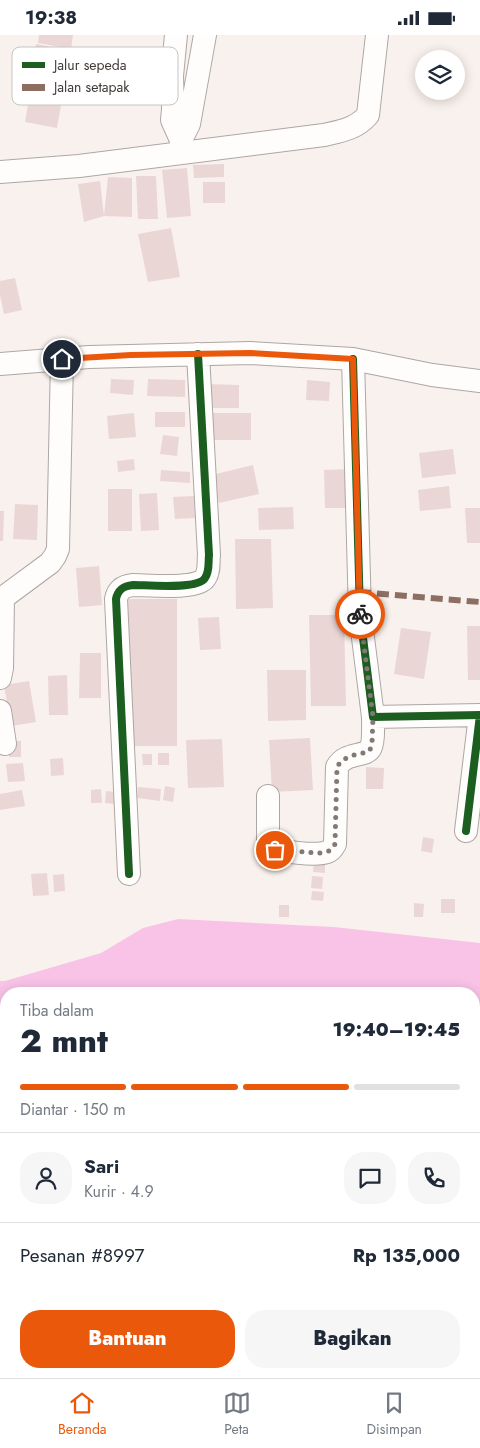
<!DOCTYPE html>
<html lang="id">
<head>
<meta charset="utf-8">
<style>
	:root { --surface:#fff; --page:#f6f6f7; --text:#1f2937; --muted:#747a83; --line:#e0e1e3; --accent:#ea580c }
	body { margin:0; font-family:Jost,sans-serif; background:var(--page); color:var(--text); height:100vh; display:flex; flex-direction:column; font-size:19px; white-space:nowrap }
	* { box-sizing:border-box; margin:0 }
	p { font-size:16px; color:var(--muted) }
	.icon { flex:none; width:28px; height:28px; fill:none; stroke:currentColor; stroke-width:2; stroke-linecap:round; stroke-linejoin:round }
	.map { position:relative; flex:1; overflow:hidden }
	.sheet { position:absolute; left:0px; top:952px; width:480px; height:391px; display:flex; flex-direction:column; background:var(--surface); border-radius:20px 20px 0 0; box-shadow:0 2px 12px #0003 }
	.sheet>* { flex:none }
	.buttons { position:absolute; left:415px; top:15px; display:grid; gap:10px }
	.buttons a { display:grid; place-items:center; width:50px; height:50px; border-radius:50%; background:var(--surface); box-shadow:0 2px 12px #0003; font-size:25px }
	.pin { position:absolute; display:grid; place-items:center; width:42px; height:42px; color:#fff; margin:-21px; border:2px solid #fff; border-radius:50%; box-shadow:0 1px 5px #0007 }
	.courier { position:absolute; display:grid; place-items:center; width:50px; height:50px; margin:-25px; border:4px solid #ea580c; border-radius:50%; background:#fff; color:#222; box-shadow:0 1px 6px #0007 }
	.summary em { font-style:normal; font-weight:800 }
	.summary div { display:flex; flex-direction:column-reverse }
	.summary { display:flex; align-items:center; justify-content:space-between; height:85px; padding:0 20px }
	h1 { font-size:32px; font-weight:800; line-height:38px }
	.bar { display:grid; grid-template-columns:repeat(4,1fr); gap:8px 5px; align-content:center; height:60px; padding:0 20px }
	.bar i { height:6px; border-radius:4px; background:var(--line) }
	.bar .current { background:var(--accent) }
	.bar p { grid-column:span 4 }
	.line { display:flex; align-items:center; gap:12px; padding:0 20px; border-top:1px solid var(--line) }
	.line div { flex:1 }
	.round { display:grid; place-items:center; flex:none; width:52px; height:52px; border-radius:20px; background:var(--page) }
	.button { display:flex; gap:10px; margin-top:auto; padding:10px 20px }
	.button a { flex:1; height:58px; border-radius:20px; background:var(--accent); color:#fff; font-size:20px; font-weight:800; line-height:58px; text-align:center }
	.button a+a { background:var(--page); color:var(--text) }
	.status { display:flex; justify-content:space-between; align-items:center; height:35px; padding:0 25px; background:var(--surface); direction:ltr }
	.status svg { height:14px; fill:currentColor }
	.dock { display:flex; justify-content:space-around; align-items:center; height:70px; border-top:1px solid var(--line); background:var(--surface); font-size:14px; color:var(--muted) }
	.dock a { display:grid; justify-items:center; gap:2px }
	.dock .current { color:var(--accent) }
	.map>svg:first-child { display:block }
</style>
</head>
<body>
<div class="status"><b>19:38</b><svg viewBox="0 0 49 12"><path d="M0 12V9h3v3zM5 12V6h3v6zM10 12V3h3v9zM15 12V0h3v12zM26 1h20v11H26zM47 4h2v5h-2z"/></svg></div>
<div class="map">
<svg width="480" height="1343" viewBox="0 0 480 1343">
	<rect width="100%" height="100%" fill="#f9f1ed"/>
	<path fill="#f9c3e7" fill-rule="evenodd" d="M178,884L334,892L480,908V1343H0V946H5L101,918L143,893ZM6,959H474V1338H6Z"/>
	<path fill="#ebd6d6" d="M39,0H73L71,14L38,8Z
		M36,9L72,16L68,38L33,31Z
		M29,64L61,70L57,93L25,87Z
		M224,129V142L194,143L193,130Z
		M187,133L191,181L167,183L162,135Z
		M136,141H156L158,184H138Z
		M108,142L132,143V182L104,181Z
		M100,146L104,181L84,187L78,149Z
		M203,147H225V168H203Z
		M171,193L180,242L148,247L138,199Z
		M15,243L22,275L4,279L0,260V246Z
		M111,344L134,345L133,360L110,358Z
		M148,344L185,345V362L147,361Z
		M307,345L330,347L329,366L306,365Z
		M206,349L239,350V373H206Z
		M155,377H185V392H155Z
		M134,378L136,402L109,404L107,381Z
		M212,378H251V405H212Z
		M163,400L179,402L177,421L160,419Z
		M453,414L456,439L422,443L419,418Z
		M134,424L135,435L118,437L117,426Z
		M253,430L259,459L219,468L212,440Z
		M351,434L352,473H325L324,435Z
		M161,435L190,437V448L160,446Z
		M449,451L451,473L420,476L418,455Z
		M108,454H132V496H108Z
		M157,458L159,495L141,496L139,459Z
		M194,461L195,483L175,484L173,462Z
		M15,469L38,470L37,505L13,504Z
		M293,472L294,494L259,495L258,473Z
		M465,473H480V508H467Z
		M0,476H4L3,506H0Z
		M235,504H271L273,573L236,574Z
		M99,531L102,570L79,572L76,533Z
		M126,564H177V711H125Z
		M309,580H344L346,671H311Z
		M219,582L221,614L200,615L198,583Z
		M467,591H480V645H468Z
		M401,593L431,597L424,644L394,639Z
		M80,618H101V663H79Z
		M267,635H306V685L268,686Z
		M67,640L68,680H49L48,641Z
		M29,646L36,687L11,691L4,650Z
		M310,703L313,755L272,757L269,705Z
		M222,704L224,752L188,753L186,705Z
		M9,706H21V722H9Z
		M158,718H169V730H158Z
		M142,719H152V730H143Z
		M63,723L64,740L51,741L50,724Z
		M23,728L25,746L8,747L6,729Z
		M366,732L384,733L383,754H366Z
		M165,751L175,753L173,767L163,765Z
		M138,752L161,754L160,766L137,763Z
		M101,754L102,768H91V755Z
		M22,755L25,771L0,775V759Z
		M106,756L116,757L115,769L105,768Z
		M423,802L434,804L432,818L421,816Z
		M314,826L325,827V838L313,837Z
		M47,838L49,860L33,861L31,839Z
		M64,839L65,856L54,857L53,840Z
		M312,841L323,842L322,854L311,853Z
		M312,856L324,857L323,866L311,865Z
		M441,864H455V878H441Z
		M414,868L424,869L423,882H414Z
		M279,870H289V882H279Z"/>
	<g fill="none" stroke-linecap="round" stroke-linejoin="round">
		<defs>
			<path id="minor" d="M176,0L172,41L173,74L172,85L181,105
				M180,118L181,105L189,89L205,0
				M0,137L79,131L324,100C341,96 356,94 368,80L377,0
				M353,324L360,579L373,682L480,680L466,796
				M0,329L89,322L250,318L353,324L432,340L480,346
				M0,565L50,528L55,521L58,514L62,324
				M0,643L2,633L3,564
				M0,676L5,709
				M268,761V806L269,812C279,817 317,821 327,817C331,816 333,813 335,809L337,732C345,717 365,722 370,714C374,708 373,690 373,682
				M129,839L116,564C118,554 124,551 133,550C147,550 198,555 205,543C210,536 208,527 209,520L198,319"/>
		</defs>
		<use href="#minor" stroke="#ada7a4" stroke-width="24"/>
		<use href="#minor" stroke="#fefdfc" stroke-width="22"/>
		<path stroke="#8d6e63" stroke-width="6" stroke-dasharray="12 6" stroke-linecap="butt" d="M359,557L480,567"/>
		<defs>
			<path id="cycleway" d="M353,324L360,579L373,682L480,680L466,796
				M129,839L116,564C118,554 124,551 133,550C147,550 198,555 205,543C210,536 208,527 209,520L198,319"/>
		</defs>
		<use href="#cycleway" stroke="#fff" stroke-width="11"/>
		<use href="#cycleway" stroke="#1b5e20" stroke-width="8"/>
	</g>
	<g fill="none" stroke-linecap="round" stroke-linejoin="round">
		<path stroke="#807976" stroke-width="5" stroke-dasharray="0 9" d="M275,815L320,818C327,817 332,816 335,809L337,732C343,721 357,719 368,717L371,713L372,709L373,682L360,579"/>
		<path stroke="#ea580c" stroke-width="6" d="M62,324L131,320L250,318L353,324L360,579"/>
	</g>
	<rect x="12" y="12" width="166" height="58" rx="8" fill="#fff" stroke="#c5c4c3" stroke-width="1"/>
	<rect x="22" y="27" width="23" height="6" fill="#1b5e20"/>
	<rect x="22" y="49" width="23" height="7" fill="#8d6e63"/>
	<g font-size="14" fill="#3f3936">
		<text x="54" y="35">Jalur sepeda</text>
		<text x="54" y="57">Jalan setapak</text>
	</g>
</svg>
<div class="buttons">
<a><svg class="icon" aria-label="layers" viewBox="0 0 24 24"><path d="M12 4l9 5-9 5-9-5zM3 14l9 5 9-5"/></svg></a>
</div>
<div class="pin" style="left:275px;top:815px;background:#ea580c"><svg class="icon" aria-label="bag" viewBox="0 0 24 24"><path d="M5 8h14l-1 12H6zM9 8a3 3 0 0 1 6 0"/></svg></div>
<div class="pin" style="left:62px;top:324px;background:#1f2937"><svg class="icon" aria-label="home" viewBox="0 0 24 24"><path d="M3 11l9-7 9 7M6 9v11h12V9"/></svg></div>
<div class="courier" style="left:360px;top:579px"><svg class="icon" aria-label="bike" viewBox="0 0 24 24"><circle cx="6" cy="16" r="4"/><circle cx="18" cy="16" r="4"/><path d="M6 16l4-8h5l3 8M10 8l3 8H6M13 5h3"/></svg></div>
<section class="sheet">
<div class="summary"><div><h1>2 mnt</h1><p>Tiba dalam</p></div><em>19:40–19:45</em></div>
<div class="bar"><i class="current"></i><i class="current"></i><i class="current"></i><i></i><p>Diantar · 150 m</p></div>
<div class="line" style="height:90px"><a class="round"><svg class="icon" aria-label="person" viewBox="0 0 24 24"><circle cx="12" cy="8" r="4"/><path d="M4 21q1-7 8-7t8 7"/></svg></a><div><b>Sari</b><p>Kurir · 4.9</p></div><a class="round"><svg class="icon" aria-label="chat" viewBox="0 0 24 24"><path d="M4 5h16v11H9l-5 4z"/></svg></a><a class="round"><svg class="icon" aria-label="phone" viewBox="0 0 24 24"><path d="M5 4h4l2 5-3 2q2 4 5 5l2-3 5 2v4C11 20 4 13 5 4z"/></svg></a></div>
<div class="line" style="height:65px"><div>Pesanan #8997</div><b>Rp 135,000</b></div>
<div class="button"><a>Bantuan</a><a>Bagikan</a></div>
</section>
</div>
<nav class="dock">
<a class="current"><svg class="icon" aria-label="home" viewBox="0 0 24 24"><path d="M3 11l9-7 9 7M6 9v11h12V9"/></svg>Beranda</a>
<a><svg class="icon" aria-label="map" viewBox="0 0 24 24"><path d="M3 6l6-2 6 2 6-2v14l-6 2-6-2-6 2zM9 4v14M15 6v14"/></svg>Peta</a>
<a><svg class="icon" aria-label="saved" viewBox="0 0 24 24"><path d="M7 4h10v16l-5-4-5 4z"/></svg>Disimpan</a>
</nav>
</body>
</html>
